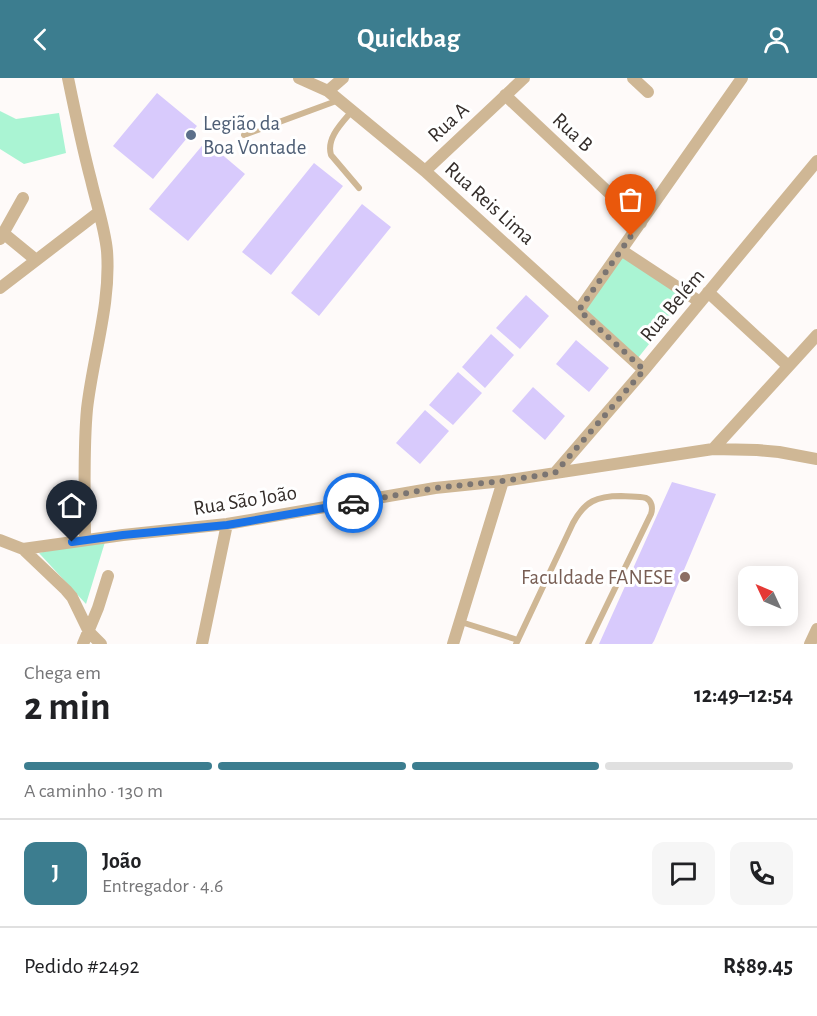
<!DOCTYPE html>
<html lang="pt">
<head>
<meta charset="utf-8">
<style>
	:root { --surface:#fff; --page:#f6f6f6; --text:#202124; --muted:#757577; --line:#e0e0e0; --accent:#3c7d8f }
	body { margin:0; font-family:"Alegreya Sans",sans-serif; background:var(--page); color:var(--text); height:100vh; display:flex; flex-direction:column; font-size:22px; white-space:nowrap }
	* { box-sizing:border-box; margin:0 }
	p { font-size:20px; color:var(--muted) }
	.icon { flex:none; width:33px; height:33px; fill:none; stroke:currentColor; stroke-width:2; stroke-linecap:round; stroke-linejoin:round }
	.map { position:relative; height:566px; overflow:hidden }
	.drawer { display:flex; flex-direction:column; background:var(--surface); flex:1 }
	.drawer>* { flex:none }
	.needle { width:39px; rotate:314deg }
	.tools { position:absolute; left:738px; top:488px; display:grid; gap:12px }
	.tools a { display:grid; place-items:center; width:60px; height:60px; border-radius:12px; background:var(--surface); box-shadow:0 3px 15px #0003; font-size:30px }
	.pin { position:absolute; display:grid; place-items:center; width:51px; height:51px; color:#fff; margin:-62px -26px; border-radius:50% 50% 50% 0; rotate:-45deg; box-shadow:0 0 6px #0007 }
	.pin .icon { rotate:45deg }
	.courier { position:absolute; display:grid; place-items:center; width:60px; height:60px; margin:-30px; border:4px solid #1a73e8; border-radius:50%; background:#fff; color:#222; box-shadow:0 2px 8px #0007 }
	.overview em { font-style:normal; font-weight:600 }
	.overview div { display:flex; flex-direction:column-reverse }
	.overview { display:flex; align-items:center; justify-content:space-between; height:102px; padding:0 24px }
	h1 { font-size:39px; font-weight:600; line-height:45px }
	.bar { display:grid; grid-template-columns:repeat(4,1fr); gap:9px 6px; align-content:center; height:72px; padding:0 24px }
	.bar i { height:8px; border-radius:4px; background:var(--line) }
	.bar .current { background:var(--accent) }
	.bar p { grid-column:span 4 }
	.line { display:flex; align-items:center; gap:15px; padding:0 24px; border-top:2px solid var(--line) }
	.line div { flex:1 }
	.round { display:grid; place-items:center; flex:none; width:63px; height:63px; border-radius:12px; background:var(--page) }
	header { display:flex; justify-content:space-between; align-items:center; height:78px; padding:0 24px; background:var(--accent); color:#fff; font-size:27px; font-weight:600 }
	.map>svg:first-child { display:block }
</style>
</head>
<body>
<header><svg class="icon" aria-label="back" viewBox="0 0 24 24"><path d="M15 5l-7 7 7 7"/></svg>Quickbag<svg class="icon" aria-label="person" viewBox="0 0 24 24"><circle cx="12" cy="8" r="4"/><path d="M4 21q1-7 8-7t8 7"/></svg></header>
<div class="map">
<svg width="817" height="566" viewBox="0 0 817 566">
	<rect width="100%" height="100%" fill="#fefaf9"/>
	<path fill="#aaf4d3" d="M0,33L16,41L59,35L66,75L24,86L0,71Z
		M627,171L687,218L638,280L580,232Z
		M88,463L105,464L86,526L39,475Z"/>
	<path fill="#d8cafc" d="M157,15L197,48L153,101L113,68Z
		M206,63L245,96L188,163L149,131Z
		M314,85L343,108L271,197L242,174Z
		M362,126L391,149L319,238L291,215Z
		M526,217L549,238L520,271L496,250Z
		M491,256L514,277L485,310L462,289Z
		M576,262L609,290L589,314L556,286Z
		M458,294L482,315L453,347L429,327Z
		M533,309L565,338L545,362L512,333Z
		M425,332L449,353L420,386L396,365Z
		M672,404L716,416L654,563L652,566H599Z"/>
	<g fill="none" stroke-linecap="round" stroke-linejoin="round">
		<path stroke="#cfb795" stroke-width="6" d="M352,33C342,45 326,60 331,77L359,110
			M244,57L339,22
			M461,544L518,562
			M516,566L573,445C585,423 597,418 621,418C630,419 638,418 646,420C652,423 653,430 651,436L588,566"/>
		<path stroke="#cfb795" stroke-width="12" d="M68,0C75,34 82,68 91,102C96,124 105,151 107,173C111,226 93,278 87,331C83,374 85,419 85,462
			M299,0L328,13L425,93L644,292
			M633,0L648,14
			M328,13L343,0
			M505,17L641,145
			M425,93L524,0
			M3,155L36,182
			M0,161L23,120
			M621,172L700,224
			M0,210L99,134
			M708,214L788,288
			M579,232L742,0
			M713,371L817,257
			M555,395L644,292L817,83
			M0,462L23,471L123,457L227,446L435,410L503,403L713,371L757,372L779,374L817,381
			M23,471L66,512L72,519L89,554L101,566
			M83,566L98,530L108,498
			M202,566L227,446
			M453,566L503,403
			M810,566L817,551"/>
	</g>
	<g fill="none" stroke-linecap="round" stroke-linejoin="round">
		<path stroke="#7b7572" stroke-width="6" stroke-dasharray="0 10.8" d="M353,425L435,410L503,403L555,395L644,292L579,232L631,158"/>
		<path stroke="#1a73e8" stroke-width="8" d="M72,464L123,457L227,447L353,425"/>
	</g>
	<circle fill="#5c6f8a" stroke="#fff" stroke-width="2" cx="191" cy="57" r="6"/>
	<circle fill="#8d6e63" stroke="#fff" stroke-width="2" cx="685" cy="499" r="6"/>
	<g text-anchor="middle" stroke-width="6" stroke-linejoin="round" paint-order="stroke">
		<g font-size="21" fill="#342d2a" stroke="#fff">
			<text transform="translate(448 44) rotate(-43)" y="7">Rua A</text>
			<text transform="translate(573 54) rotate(43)" y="7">Rua B</text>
			<text transform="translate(490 125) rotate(42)" y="7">Rua Reis Lima</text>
			<text transform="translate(672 227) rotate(-50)" y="7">Rua Belém</text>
			<text transform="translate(245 422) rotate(-9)" y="7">Rua São João</text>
		</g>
		<g font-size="21" fill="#4e5e75" stroke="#fff" text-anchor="start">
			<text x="203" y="52">Legião da<tspan x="203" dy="24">Boa Vontade</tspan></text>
		</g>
		<g font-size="21" fill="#785e54" stroke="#fff" text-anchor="end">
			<text x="673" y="506">Faculdade FANESE</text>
		</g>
	</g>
</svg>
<div class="tools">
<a><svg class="needle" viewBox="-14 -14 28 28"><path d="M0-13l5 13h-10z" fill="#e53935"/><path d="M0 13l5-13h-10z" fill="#757577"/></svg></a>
</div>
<div class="pin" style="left:631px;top:158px;background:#ea580c"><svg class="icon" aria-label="bag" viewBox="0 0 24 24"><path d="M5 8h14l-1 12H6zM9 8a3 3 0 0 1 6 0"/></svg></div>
<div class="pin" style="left:72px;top:464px;background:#1f2937"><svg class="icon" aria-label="home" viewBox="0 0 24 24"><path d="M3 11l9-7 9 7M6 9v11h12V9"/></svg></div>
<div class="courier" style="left:353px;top:425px"><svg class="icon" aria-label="car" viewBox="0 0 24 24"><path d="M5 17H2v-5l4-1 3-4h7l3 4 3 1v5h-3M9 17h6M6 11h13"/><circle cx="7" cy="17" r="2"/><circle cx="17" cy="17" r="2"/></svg></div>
</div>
<section class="drawer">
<div class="overview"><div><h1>2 min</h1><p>Chega em</p></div><em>12:49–12:54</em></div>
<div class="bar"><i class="current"></i><i class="current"></i><i class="current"></i><i></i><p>A caminho · 130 m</p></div>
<div class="line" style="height:108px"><b class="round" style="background:var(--accent);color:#fff">J</b><div><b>João</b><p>Entregador · 4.6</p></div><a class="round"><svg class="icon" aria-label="chat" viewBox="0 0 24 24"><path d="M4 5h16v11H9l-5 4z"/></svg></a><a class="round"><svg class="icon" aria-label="phone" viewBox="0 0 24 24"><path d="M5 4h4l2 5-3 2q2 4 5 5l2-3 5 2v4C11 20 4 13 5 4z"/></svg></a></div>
<div class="line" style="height:78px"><div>Pedido #2492</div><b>R$89.45</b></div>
</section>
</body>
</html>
